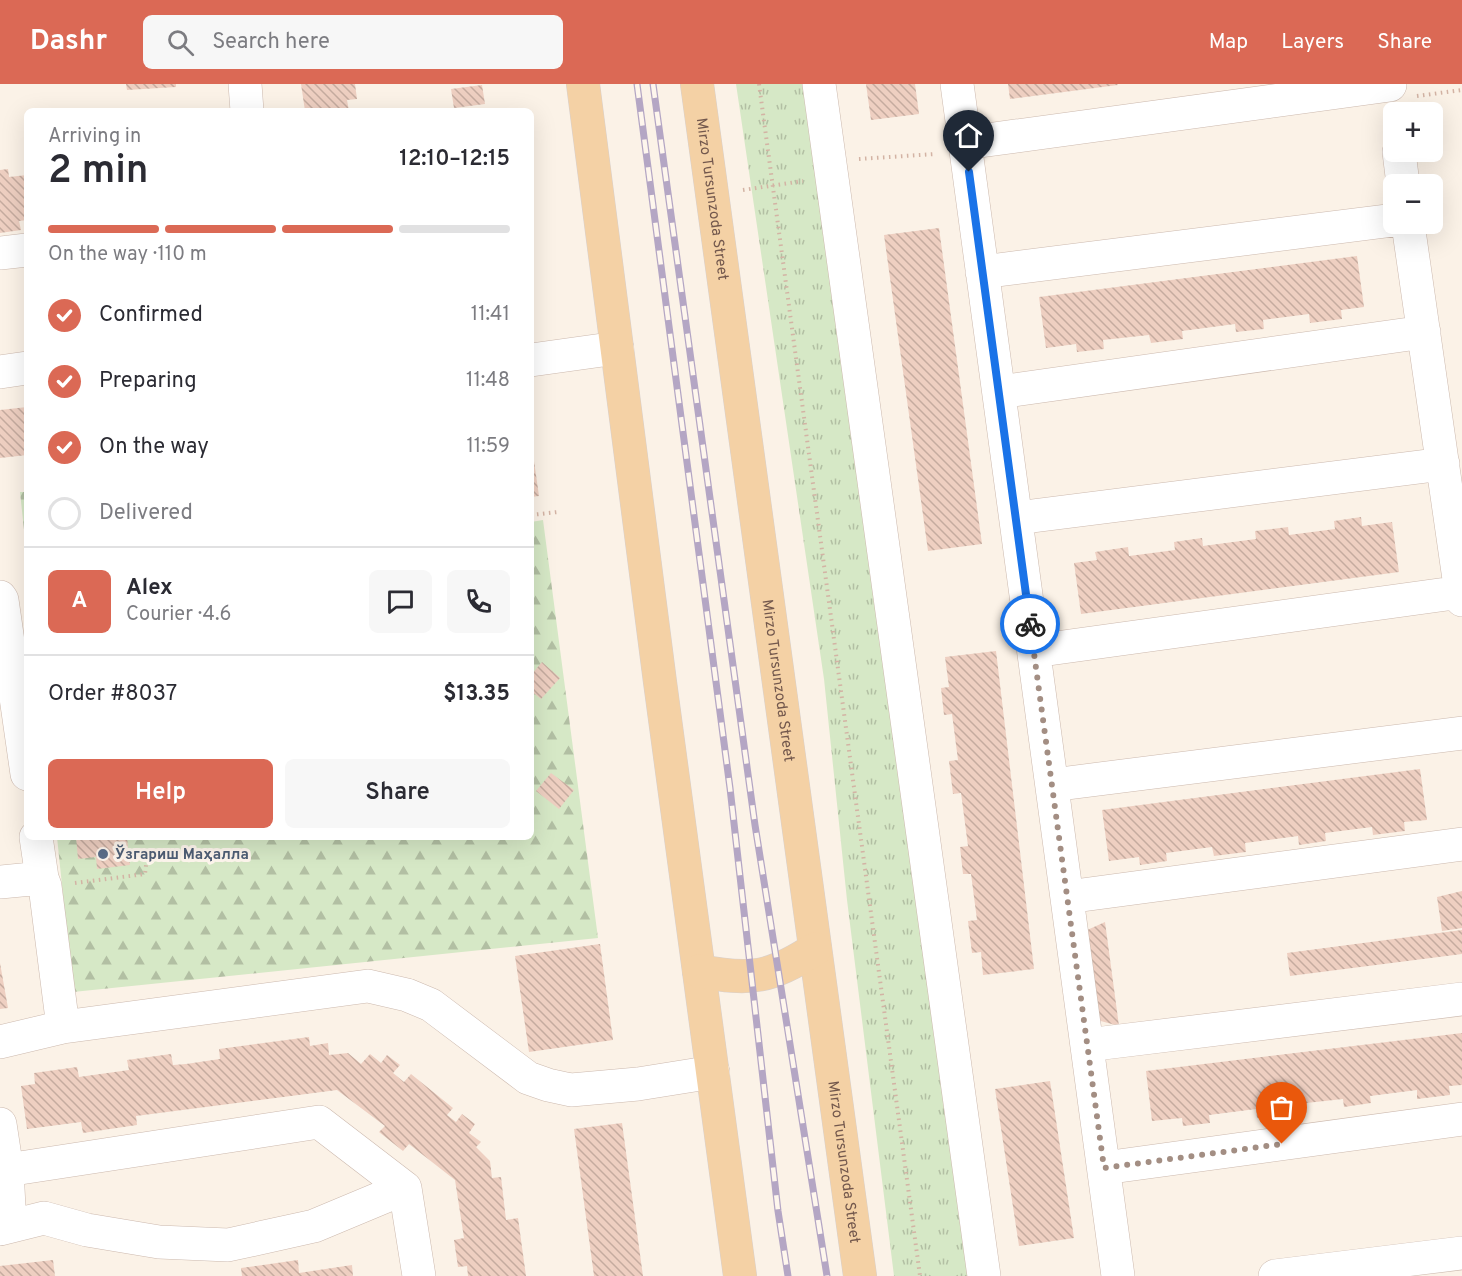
<!DOCTYPE html>
<html lang="en">
<head>
<meta charset="utf-8">
<style>
	:root { --surface:#fff; --page:#f7f7f7; --text:#2b2b33; --muted:#7c7c81; --line:#e1e1e2; --accent:#db6955 }
	body { margin:0; font-family:Overpass,sans-serif; background:var(--page); color:var(--text); height:100vh; display:flex; flex-direction:column; font-size:22px; white-space:nowrap }
	* { box-sizing:border-box; margin:0 }
	p { font-size:20px; color:var(--muted) }
	.icon { flex:none; width:33px; height:33px; fill:none; stroke:currentColor; stroke-width:2; stroke-linecap:round; stroke-linejoin:round }
	.map { position:relative; flex:1; overflow:hidden }
	.side { position:absolute; left:24px; top:24px; width:510px; height:732px; display:flex; flex-direction:column; background:var(--surface); border-radius:9px; box-shadow:0 6px 24px #0002 }
	.side>* { flex:none }
	.controls { position:absolute; left:1383px; top:18px; display:grid; gap:12px }
	.controls a { display:grid; place-items:center; width:60px; height:60px; border-radius:9px; background:var(--surface); box-shadow:0 6px 24px #0002; font-size:30px }
	.pin { position:absolute; display:grid; place-items:center; width:51px; height:51px; color:#fff; margin:-62px -26px; border-radius:50% 50% 50% 0; rotate:-45deg; box-shadow:0 0 6px #0007 }
	.pin .icon { rotate:45deg }
	.courier { position:absolute; display:grid; place-items:center; width:60px; height:60px; margin:-30px; border:4px solid #1a73e8; border-radius:50%; background:#fff; color:#222; box-shadow:0 2px 8px #0007 }
	.overview em { font-style:normal; font-weight:600 }
	.overview div { display:flex; flex-direction:column-reverse }
	.overview { display:flex; align-items:center; justify-content:space-between; height:102px; padding:0 24px }
	h1 { font-size:39px; font-weight:600; line-height:45px }
	.bar { display:grid; grid-template-columns:repeat(4,1fr); gap:9px 6px; align-content:center; height:72px; padding:0 24px }
	.bar i { height:8px; border-radius:4px; background:var(--line) }
	.bar .on { background:var(--accent) }
	.bar p { grid-column:span 4 }
	.line { display:flex; align-items:center; gap:15px; padding:0 24px; border-top:2px solid var(--line) }
	.line div { flex:1 }
	.round { display:grid; place-items:center; flex:none; width:63px; height:63px; border-radius:9px; background:var(--page) }
	ol { padding:0 24px; list-style:none }
	li { display:flex; align-items:center; gap:18px; height:66px }
	li p { margin-inline-start:auto }
	li .icon { padding:6px; border-radius:50%; background:var(--accent); color:#fff; stroke-width:4 }
	li:last-child { color:var(--muted) }
	li i { width:33px; height:33px; border:3px solid var(--line); border-radius:50% }
	.primary-button { display:flex; gap:12px; margin-top:auto; padding:12px 24px }
	.primary-button a { flex:1; height:69px; border-radius:9px; background:var(--accent); color:#fff; font-size:24px; font-weight:600; line-height:69px; text-align:center }
	.primary-button a+a { background:var(--page); color:var(--text) }
	header { display:flex; align-items:center; gap:36px; box-sizing:border-box; height:84px; padding:0 30px; background:var(--accent); color:#fff }
	header strong { font-size:28px }
	nav { display:flex; gap:33px; margin-inline-start:auto; font-size:21px }
	.search { width:420px; height:54px; background:var(--page); display:flex; align-items:center; gap:15px; box-sizing:border-box; padding:0 21px; border-radius:9px; color:var(--muted); font-size:22px }
	.map>svg:first-child { display:block }
</style>
</head>
<body>
<header>
<strong>Dashr</strong>
<div class="search"><svg class="icon" aria-label="search" viewBox="0 0 24 24"><circle cx="10" cy="10" r="6"/><path d="M15 15l6 6"/></svg>Search here</div>
<nav><a>Map</a><a>Layers</a><a>Share</a></nav>
</header>
<div class="map">
<svg width="1462" height="1192" viewBox="0 0 1462 1192">
	<defs>
		<pattern id="grass-tufts" width="24" height="20" patternUnits="userSpaceOnUse" patternTransform="scale(1.5)"><rect width="24" height="20" fill="#d6e8c6"/><path d="M3 7l-1-3M5 7V3M7 7l1-3M15 17l-1-3M17 17v-4M19 17l1-3" fill="none" stroke="#b2bfa3"/></pattern>
		<pattern id="forest-firs" width="22" height="20" patternUnits="userSpaceOnUse" patternTransform="scale(1.5)"><rect width="22" height="20" fill="#d6e8c6"/><path d="M5 1l3.5 6h-7zM16 11l3.5 6h-7z" fill="#b2bfa3"/></pattern>
		<pattern id="building-back-hatch" width="6" height="6" patternUnits="userSpaceOnUse" patternTransform="scale(1.5)"><rect width="6" height="6" fill="#eecfc1"/><path d="M-1 5l2 2M0 0l6 6M5-1l2 2" fill="none" stroke="#c5ab9f"/></pattern>
	</defs>
	<rect width="100%" height="100%" fill="#fbf2e7"/>
	<path fill="url(#grass-tufts)" d="M736,0H806L971,1192H894L847,816L824,595Z"/>
	<path fill="url(#forest-firs)" d="M20,408H27V474Z
		M543,436L598,854L73,908L57,753H531V438Z"/>
	<path fill="url(#building-back-hatch)" d="M126,0H176V3L127,6Z
		M301,0H355L357,15L347,16L349,27H305Z
		M866,0H915L919,30L871,36Z
		M1008,0H1117L1118,1L1010,15Z
		M482,1L485,20L454,24L451,5Z
		M8,85L9,93L27,91V136L19,137L21,146L0,149V86Z
		M939,144L982,460L928,467L884,151Z
		M1357,172L1364,223L1341,226L1342,235L1310,239L1309,230L1263,236L1264,245L1236,248L1235,240L1182,247L1183,255L1151,259L1149,251L1103,256L1104,265L1077,268L1076,260L1046,264L1039,213Z
		M27,323V371L0,374V326Z
		M531,356L539,412L531,413Z
		M1361,433L1362,442L1392,438L1399,488L1081,530L1074,479L1097,476L1095,468L1128,463L1129,472L1175,466L1174,458L1202,454L1203,462L1256,455L1255,447L1288,443L1289,451L1335,445L1334,437Z
		M996,567L1034,885L983,891L981,868L972,869L968,837L977,836L971,790H963L960,763L968,762L961,709L953,710L949,677L958,676L952,630L944,631L941,604L949,603L945,573Z
		M542,578L560,594L541,615L531,607V591Z
		M1420,685L1427,736L1404,738L1405,747L1373,751L1372,743L1325,749L1326,757L1299,761L1298,752L1245,759L1246,768L1214,772L1212,763L1166,769L1167,777L1140,781L1139,773L1109,777L1102,726Z
		M551,689L574,706L559,725L536,707Z
		M76,753H127L130,781L97,785L96,773L78,775Z
		M1462,807V844L1442,847L1437,813Z
		M1105,838L1119,942L1097,936L1085,847Z
		M1462,846V870L1290,892L1287,869Z
		M600,860L613,956L529,968L515,872Z
		M0,879L8,924L0,925Z
		M1462,949V1001L1449,1002L1450,1011L1417,1015V1006L1370,1012L1371,1019L1344,1023L1343,1015L1288,1021L1289,1030L1257,1034L1256,1025L1209,1031L1210,1039L1183,1042L1182,1034L1152,1037L1146,987Z
		M309,953L310,962L328,959L329,971L348,969L361,980L370,970L381,979L387,971L400,981L393,989L404,998L411,990L453,1024L447,1031L456,1038L462,1030L475,1040L469,1049L481,1058L476,1063L490,1077L492,1094L501,1093L506,1136L518,1134L526,1192H468L467,1182L458,1183L454,1156L464,1154L455,1096L409,1060L403,1067L379,1048L385,1042L337,1006L136,1032L137,1041L83,1049L81,1038L27,1045L21,1002L35,1000L34,989L77,983L79,993L129,986L127,976L171,970L173,981L186,980L220,975L219,965Z
		M1050,997L1074,1154L1019,1162L995,1005Z
		M622,1039L643,1192H594L574,1045Z
		M53,1176L55,1192H0V1182Z
		M298,1176L299,1189L352,1181L353,1192H242L241,1184Z"/>
	<g fill="none" stroke-linecap="round" stroke-linejoin="round">
		<defs>
			<path id="minor" d="M245,0L247,27
				M819,0L984,1192
				M957,0L1118,1192
				M965,59L1390,1
				M1399,68L1403,100
				M1408,140L1462,516
				M0,169L27,166
				M982,188L1394,136
				M531,276L617,264
				M0,288L27,284
				M999,308L1424,248
				M1017,434L1443,380
				M0,513L2,516L27,690
				M1034,567L1461,508
				M1052,701L1462,649
				M36,753L42,794L45,802L63,943
				M0,798L42,794
				M1067,813L1462,760
				M0,958L63,943L368,902L407,911L431,921L528,994L548,1001L571,1006L638,1000L713,988
				M1087,961L1462,915
				M0,1040L7,1086L319,1038L405,1104L419,1192
				M1104,1084L1462,1035
				M7,1086L10,1142
				M0,1145L44,1134L87,1146L159,1158L228,1161L314,1142L405,1104
				M1275,1192L1462,1169"/>
			<g id="major">
				<path d="M583,0L660,598L740,1192"/>
				<path id="s1" d="M697,0L860,1192"/>
				<path d="M699,887C751,897 771,894 815,865"/>
			</g>
		</defs>
		<use href="#minor" stroke="#ccb9ae" stroke-width="34"/>
		<use href="#major" stroke="#d8d0cd" stroke-width="34"/>
		<path stroke="#d3b3a4" stroke-width="4" stroke-dasharray="1.5 4.5" stroke-linecap="butt" d="M759,0L920,1192
			M1417,12L1462,6
			M859,75L935,70
			M743,106L803,97
			M531,431L558,428
			M75,799L145,790L148,765"/>
		<use href="#minor" stroke="#fff" stroke-width="33"/>
		<use href="#major" stroke="#f4d1a5" stroke-width="33"/>
		<defs>
			<path id="rail" d="M637,0L730,704L778,1127L788,1192
				M653,0L755,741L827,1192"/>
		</defs>
		<use href="#rail" stroke="#b4a6c4" stroke-width="7"/>
		<use href="#rail" stroke="#fef6ed" stroke-width="4.5" stroke-dasharray="14" stroke-linecap="butt"/>
	</g>
	<g fill="none" stroke-linecap="round" stroke-linejoin="round">
		<path stroke="#a38e83" stroke-width="6" stroke-dasharray="0 10.8" d="M1030,540L1104,1084L1282,1060"/>
		<path stroke="#1a73e8" stroke-width="8" d="M969,88L1030,540"/>
	</g>
	<circle fill="#5c6f8a" stroke="#fef6ed" stroke-width="2" cx="103" cy="770" r="6"/>
	<g text-anchor="middle" stroke-width="6" stroke-linejoin="round" paint-order="stroke">
		<g font-size="15" fill="#73584d" stroke="#fef6ed">
			<text dy="5" stroke="none"><textPath href="#s1" startOffset="116">Mirzo Tursunzoda Street</textPath></text>
			<text dy="5" stroke="none"><textPath href="#s1" startOffset="602">Mirzo Tursunzoda Street</textPath></text>
			<text dy="5" stroke="none"><textPath href="#s1" startOffset="1088">Mirzo Tursunzoda Street</textPath></text>
		</g>
		<g font-size="15" font-weight="bold" fill="#4e5e75" stroke="#fef6ed" text-anchor="start">
			<text x="115" y="775">Ўзгариш Маҳалла</text>
		</g>
	</g>
</svg>
<div class="controls">
<a>+</a>
<a>−</a>
</div>
<div class="pin" style="left:1282px;top:1060px;background:#ea580c"><svg class="icon" aria-label="bag" viewBox="0 0 24 24"><path d="M5 8h14l-1 12H6zM9 8a3 3 0 0 1 6 0"/></svg></div>
<div class="pin" style="left:969px;top:88px;background:#1f2937"><svg class="icon" aria-label="home" viewBox="0 0 24 24"><path d="M3 11l9-7 9 7M6 9v11h12V9"/></svg></div>
<div class="courier" style="left:1030px;top:540px"><svg class="icon" aria-label="bike" viewBox="0 0 24 24"><circle cx="6" cy="16" r="4"/><circle cx="18" cy="16" r="4"/><path d="M6 16l4-8h5l3 8M10 8l3 8H6M13 5h3"/></svg></div>
<section class="side">
<div class="overview"><div><h1>2 min</h1><p>Arriving in</p></div><em>12:10–12:15</em></div>
<div class="bar"><i class="on"></i><i class="on"></i><i class="on"></i><i></i><p>On the way · 110 m</p></div>
<ol>
<li><svg class="icon" aria-label="check" viewBox="0 0 24 24"><path d="M5 12l5 5 9-10"/></svg>Confirmed<p>11:41</p></li>
<li><svg class="icon" aria-label="check" viewBox="0 0 24 24"><path d="M5 12l5 5 9-10"/></svg>Preparing<p>11:48</p></li>
<li><svg class="icon" aria-label="check" viewBox="0 0 24 24"><path d="M5 12l5 5 9-10"/></svg>On the way<p>11:59</p></li>
<li><i></i>Delivered</li>
</ol>
<div class="line" style="height:108px"><b class="round" style="background:var(--accent);color:#fff">A</b><div><b>Alex</b><p>Courier · 4.6</p></div><a class="round"><svg class="icon" aria-label="chat" viewBox="0 0 24 24"><path d="M4 5h16v11H9l-5 4z"/></svg></a><a class="round"><svg class="icon" aria-label="phone" viewBox="0 0 24 24"><path d="M5 4h4l2 5-3 2q2 4 5 5l2-3 5 2v4C11 20 4 13 5 4z"/></svg></a></div>
<div class="line" style="height:78px"><div>Order #8037</div><b>$13.35</b></div>
<div class="primary-button"><a>Help</a><a>Share</a></div>
</section>
</div>
</body>
</html>
